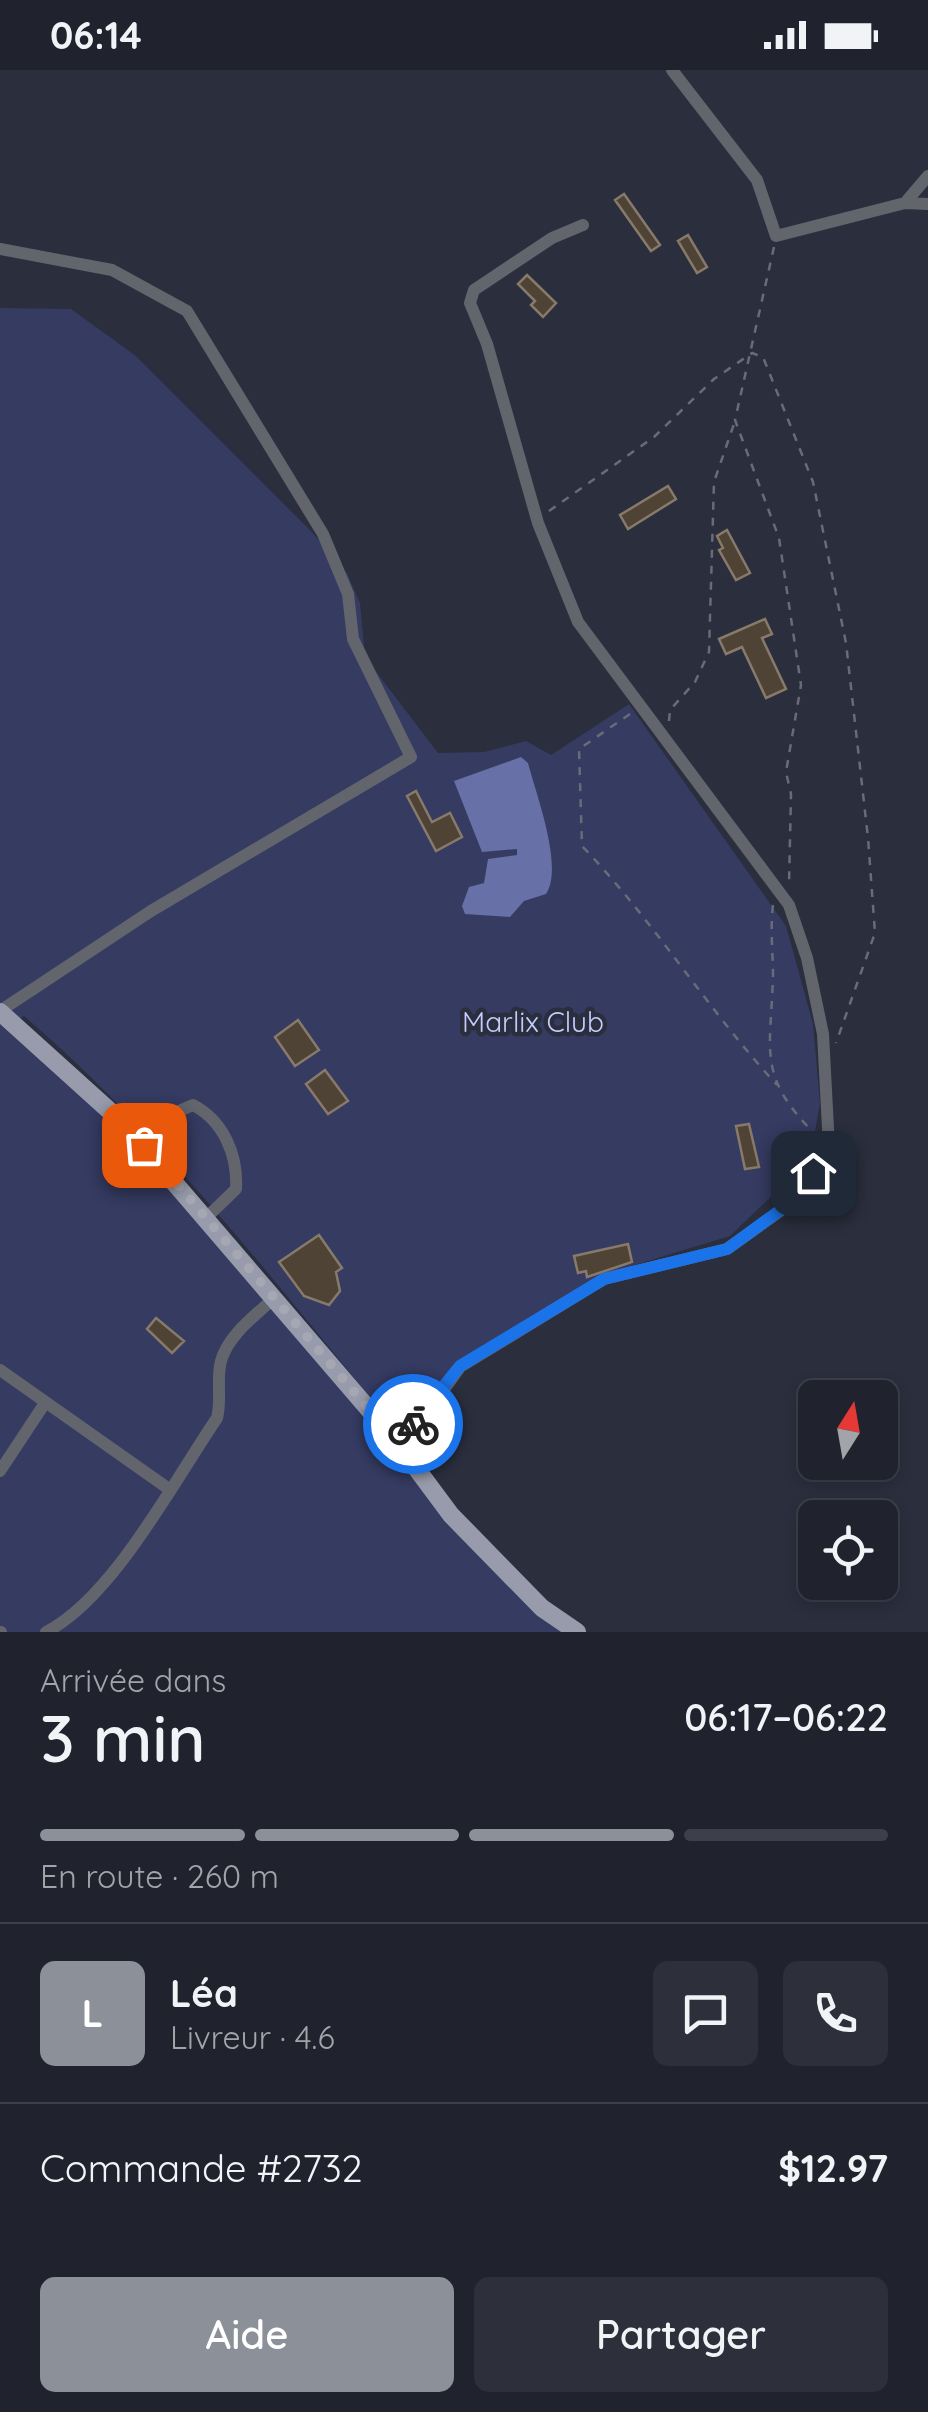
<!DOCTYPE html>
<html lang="fr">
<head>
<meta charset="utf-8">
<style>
	:root { --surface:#20222e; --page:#2d2f3a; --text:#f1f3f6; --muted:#a2a4aa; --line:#3d3f4a; --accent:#8c9099 }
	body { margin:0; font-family:Quicksand,sans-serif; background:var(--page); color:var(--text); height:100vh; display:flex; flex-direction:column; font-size:38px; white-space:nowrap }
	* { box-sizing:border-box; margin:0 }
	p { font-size:32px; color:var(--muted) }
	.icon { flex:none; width:55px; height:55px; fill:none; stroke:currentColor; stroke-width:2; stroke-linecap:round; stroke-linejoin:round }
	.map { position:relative; height:1562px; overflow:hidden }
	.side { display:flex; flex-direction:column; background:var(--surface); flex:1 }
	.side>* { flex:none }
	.needle { width:65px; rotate:11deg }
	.tools { position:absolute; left:798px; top:1310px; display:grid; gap:20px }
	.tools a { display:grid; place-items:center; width:100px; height:100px; border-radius:15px; background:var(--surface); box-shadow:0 5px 15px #0003,0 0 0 2px var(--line); font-size:50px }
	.pin { position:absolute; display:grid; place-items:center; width:85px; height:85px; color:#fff; margin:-42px; border-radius:20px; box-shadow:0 5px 15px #0006 }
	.courier { position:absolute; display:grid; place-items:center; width:100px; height:100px; margin:-50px; border:8px solid #1a73e8; border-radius:50%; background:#fff; color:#222; box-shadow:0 2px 12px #0007 }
	.overview em { font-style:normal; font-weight:600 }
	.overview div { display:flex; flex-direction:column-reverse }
	.overview { display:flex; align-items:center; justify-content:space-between; height:170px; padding:0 40px }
	h1 { font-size:65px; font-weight:600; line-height:75px }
	.bar { display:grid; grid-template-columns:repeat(4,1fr); gap:15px 10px; align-content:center; height:120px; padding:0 40px }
	.bar i { height:12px; border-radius:8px; background:var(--line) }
	.bar .selected { background:var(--accent) }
	.bar p { grid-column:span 4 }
	.line { display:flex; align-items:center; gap:25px; padding:0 40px; border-top:2px solid var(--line) }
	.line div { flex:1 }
	.round { display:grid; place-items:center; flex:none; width:105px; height:105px; border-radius:15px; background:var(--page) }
	.action { display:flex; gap:20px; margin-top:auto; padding:20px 40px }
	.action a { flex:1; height:115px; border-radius:15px; background:var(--accent); color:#fff; font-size:40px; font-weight:600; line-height:115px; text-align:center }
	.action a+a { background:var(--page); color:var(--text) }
	.status { display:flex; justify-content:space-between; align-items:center; height:70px; padding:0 50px; background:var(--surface); direction:ltr }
	.status svg { height:28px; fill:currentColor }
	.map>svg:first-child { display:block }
</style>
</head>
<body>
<div class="status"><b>06:14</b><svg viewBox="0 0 49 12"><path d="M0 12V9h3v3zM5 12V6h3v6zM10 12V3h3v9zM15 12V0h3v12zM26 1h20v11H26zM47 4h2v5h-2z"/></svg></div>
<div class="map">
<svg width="928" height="1562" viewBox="0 0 928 1562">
	<rect width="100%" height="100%" fill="#2b2e3d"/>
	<path fill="#353b61" d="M0,238L71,239L136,286L310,460L347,503L360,533L365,587L438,683L484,682L526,671L551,685L629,634L786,856L813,954L820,1033L810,1089L730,1166L605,1204L474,1283L397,1360C278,1217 165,1067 24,946L15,952L123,1053L452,1445L578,1562H0Z"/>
	<path fill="#6770a7" d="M521,687L528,693C536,724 564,797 546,824L524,831L510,847L465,844L462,836L469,817L484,813L488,789L517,785V779L482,782L454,711Z"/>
	<path fill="#4f4335" stroke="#877a6a" stroke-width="2.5" d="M624,124L660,175L651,181L615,130Z
		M688,165L707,197L697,203L678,171Z
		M527,205L556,233L543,247L531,235L535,231L518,214Z
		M668,416L676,429L628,459L620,445Z
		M727,460L750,503L736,510L719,480L723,478L717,466Z
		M765,549L772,564L762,568L786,619L766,628L742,577L726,584L719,569Z
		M416,721L432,752L450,743L462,767L436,781L407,726Z
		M298,950L319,980L295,996L275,967Z
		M325,1000L348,1031L328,1044L306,1014Z
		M749,1054L759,1097L745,1099L736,1056Z
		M319,1165L342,1198L336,1202L340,1221L329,1235L304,1226L279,1192Z
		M628,1174L632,1192L587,1207L586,1201L578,1203L574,1186Z
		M156,1248L184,1271L172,1283L147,1259Z"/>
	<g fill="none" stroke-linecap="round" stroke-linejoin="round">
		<path stroke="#686b78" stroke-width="2.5" stroke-dasharray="8 8" stroke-linecap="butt" d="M774,177L735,350L779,468L801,615L786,702L791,724L789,814
			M549,441L654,367L714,309L752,283L763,287L813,412L846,573L868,768L875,863L836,973
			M630,644L579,679L582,776C654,851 707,939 777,1015
			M669,651L670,640L695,612L709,582L714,412L735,351
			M773,835C770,859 773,882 773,906C771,982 756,1006 817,1066"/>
		<path stroke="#63656d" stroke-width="12" d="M672,0L757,110L776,166L905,133L928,134
			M905,133L928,106
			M0,179L112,200L187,241L323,464L348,524L353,569L411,687L151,841L0,941
			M179,1041L193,1035C224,1051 238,1086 236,1119L206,1148
			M0,1300L169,1419
			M396,1371L430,1339L460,1297L604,1209L727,1179L797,1129L829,1077L823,964L807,888L789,835L578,552L538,453L487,274L470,233L474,220L552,168L583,155
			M0,1401L45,1333
			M0,1562H1
			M46,1562C112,1529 174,1411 217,1348C222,1329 216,1309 221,1291C228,1265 256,1245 274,1228"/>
		<path stroke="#979bab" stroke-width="18" d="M0,942L123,1053L396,1371L451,1445L542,1538L577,1562"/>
	</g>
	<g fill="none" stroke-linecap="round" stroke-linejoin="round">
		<path stroke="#a5a7b3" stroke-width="10" stroke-dasharray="0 18" d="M144,1075L396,1371L413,1354"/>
		<path stroke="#1a73e8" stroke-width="12" d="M413,1354L460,1296L604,1209L727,1179L797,1128L813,1103"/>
	</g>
	<g text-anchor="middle" stroke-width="9" stroke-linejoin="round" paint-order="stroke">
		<g font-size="28" fill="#c2ccfd" stroke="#2b2e3d">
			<text x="533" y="962">Marlix Club</text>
		</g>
	</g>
</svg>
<div class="tools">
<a><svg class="needle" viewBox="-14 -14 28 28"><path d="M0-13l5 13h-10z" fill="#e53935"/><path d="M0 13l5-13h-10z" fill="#a2a4aa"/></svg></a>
<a><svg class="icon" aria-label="locate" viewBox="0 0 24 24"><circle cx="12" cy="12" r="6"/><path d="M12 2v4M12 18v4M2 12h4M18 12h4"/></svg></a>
</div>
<div class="pin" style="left:144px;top:1075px;background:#ea580c"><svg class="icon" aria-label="bag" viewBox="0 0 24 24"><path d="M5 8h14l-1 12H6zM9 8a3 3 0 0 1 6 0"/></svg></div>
<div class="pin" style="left:813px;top:1103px;background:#1f2937"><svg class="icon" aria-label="home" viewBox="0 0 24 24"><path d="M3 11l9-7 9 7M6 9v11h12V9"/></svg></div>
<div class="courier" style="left:413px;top:1354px"><svg class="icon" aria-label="bike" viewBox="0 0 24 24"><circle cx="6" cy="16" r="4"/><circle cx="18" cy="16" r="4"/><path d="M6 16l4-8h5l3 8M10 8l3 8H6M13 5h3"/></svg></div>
</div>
<section class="side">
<div class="overview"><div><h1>3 min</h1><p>Arrivée dans</p></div><em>06:17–06:22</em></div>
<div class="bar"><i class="selected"></i><i class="selected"></i><i class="selected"></i><i></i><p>En route · 260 m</p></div>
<div class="line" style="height:180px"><b class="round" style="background:var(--accent);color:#fff">L</b><div><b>Léa</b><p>Livreur · 4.6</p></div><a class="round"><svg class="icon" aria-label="chat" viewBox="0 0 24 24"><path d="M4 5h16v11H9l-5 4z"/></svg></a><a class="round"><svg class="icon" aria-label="phone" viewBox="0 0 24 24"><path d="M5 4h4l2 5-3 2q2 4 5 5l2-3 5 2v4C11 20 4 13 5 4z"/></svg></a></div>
<div class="line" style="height:130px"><div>Commande #2732</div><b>$12.97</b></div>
<div class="action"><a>Aide</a><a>Partager</a></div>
</section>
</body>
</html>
